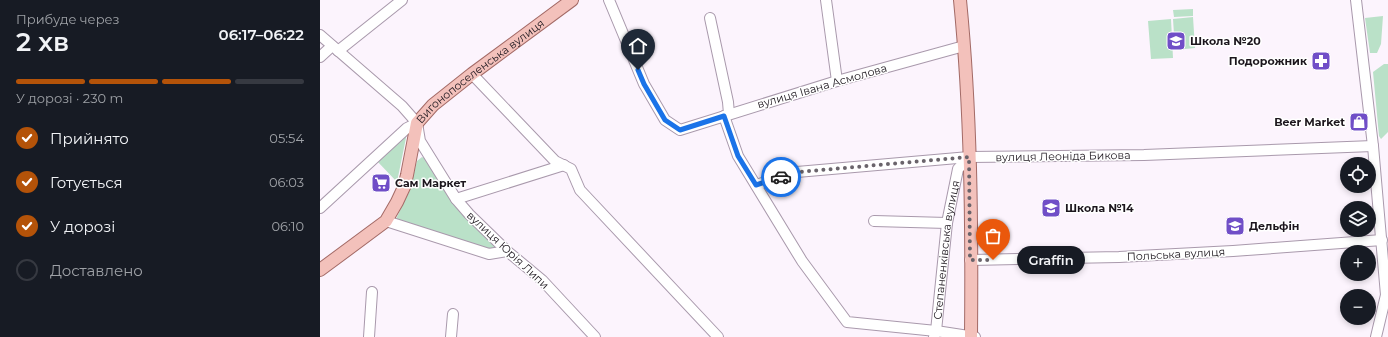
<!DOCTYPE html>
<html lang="uk">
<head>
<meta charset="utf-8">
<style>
	:root { --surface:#171b24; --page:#20242c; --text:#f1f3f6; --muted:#9ea1a6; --line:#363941; --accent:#b45309 }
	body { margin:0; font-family:Montserrat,sans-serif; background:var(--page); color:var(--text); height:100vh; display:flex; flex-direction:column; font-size:15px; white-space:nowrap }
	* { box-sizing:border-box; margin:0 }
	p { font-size:13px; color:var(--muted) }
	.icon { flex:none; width:22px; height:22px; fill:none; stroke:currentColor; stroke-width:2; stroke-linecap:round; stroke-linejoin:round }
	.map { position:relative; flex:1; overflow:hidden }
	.drawer { display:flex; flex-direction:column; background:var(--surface); width:320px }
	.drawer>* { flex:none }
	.controls { position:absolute; left:1020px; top:157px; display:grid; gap:8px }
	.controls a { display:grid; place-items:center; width:36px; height:36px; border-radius:50%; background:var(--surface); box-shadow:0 2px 6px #0003; font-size:20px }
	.pin { position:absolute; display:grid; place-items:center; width:34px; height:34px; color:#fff; margin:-41px -17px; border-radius:50% 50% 50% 0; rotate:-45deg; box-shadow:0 0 4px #0007 }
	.pin .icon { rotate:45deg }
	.courier { position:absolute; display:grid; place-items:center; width:40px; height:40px; margin:-20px; border:3px solid #1a73e8; border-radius:50%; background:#fff; color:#222; box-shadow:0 1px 5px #0007 }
	.bubble { position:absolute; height:28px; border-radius:14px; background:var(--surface); box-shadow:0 2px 6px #0003; font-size:13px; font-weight:600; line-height:28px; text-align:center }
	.summary em { font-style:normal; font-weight:600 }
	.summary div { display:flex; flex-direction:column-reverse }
	.summary { display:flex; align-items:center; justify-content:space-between; height:68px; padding:0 16px }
	h1 { font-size:26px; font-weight:600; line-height:30px }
	.bar { display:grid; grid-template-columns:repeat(4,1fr); gap:6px 4px; align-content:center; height:48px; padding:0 16px }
	.bar i { height:5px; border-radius:3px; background:var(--line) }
	.bar .selected { background:var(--accent) }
	.bar p { grid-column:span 4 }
	ol { padding:0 16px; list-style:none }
	li { display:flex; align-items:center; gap:12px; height:44px }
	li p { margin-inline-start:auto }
	li .icon { padding:4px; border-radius:50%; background:var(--accent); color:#fff; stroke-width:4 }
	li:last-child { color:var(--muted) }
	li i { width:22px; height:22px; border:2px solid var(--line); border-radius:50% }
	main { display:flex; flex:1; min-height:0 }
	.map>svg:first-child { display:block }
</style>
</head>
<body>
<main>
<section class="drawer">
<div class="summary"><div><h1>2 хв</h1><p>Прибуде через</p></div><em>06:17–06:22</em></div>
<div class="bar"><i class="selected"></i><i class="selected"></i><i class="selected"></i><i></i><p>У дорозі · 230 m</p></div>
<ol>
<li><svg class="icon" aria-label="check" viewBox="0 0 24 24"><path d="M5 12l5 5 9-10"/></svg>Прийнято<p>05:54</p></li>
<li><svg class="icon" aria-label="check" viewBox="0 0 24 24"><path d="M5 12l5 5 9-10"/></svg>Готується<p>06:03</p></li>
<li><svg class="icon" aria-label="check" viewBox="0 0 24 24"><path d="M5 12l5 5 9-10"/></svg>У дорозі<p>06:10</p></li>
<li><i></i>Доставлено</li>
</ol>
</section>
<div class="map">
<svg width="1068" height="337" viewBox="0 0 1068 337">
	<rect width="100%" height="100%" fill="#fcf4fd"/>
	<path fill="#bae1c8" d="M873,9V16L854,17L853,10Z
		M1063,16L1061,44L1057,53H1050L1045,18Z
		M873,17L875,48L855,50L853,19Z
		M851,19L853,58L831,59L828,21Z
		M1064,64H1068V132L1061,139L1059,136L1053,72Z
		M87,133L77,182L57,161Z
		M102,157L106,159L177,248L169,250L75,221L89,192L97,161Z"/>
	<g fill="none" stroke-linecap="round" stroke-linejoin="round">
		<defs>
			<g id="minor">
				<path d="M289,0L324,84L345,120L360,130L517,81L644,46"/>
				<path d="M506,0L517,81"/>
				<path d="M1036,0L1053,146L1066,295L1068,298"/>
				<path d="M390,18L408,102L409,114"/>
				<path d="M0,35L82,106L97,123L100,141L136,199L149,214L187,251L222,280L275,337"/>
				<path d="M18,51L82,0"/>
				<path d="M0,57L12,46"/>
				<path d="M152,74L235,161L251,169L260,190L398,337"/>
				<path d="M404,116L418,156L482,261L527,322L616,331L655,337"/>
				<path d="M436,185L477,172L649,157L824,155L1053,146"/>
				<path d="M136,199L244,165"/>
				<path d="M0,208L87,128L97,123"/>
				<path d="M66,221L169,254L187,251"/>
				<path d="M554,221L627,223"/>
				<path d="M650,260L799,257L913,251L1062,240"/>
				<path d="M49,337L52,292"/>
				<path d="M131,337L133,314"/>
				<path id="s1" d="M614,337L616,331L627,223L638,169L649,157"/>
				<path d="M1056,337L1066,295"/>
			</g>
			<g id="major">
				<path d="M640,0C651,112 652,225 651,337"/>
				<path id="s2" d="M0,270L66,221L77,202L84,187L87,175L97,123L113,105L152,74L252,0"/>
			</g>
		</defs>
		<use href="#minor" stroke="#a999ac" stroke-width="12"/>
		<use href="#major" stroke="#a36a66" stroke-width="14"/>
		<use href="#minor" stroke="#fff" stroke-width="10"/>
		<use href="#major" stroke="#f3c1bb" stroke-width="12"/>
	</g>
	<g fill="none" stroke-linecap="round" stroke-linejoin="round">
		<path stroke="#6a646b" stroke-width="4" stroke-dasharray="0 7.2" d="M461,177L478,172L649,157L650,260H673"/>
		<path stroke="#1a73e8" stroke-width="5" d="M318,70L324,84L345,120L360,130L404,116L418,156L436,185L461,177"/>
	</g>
	<defs>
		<symbol id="school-square" viewBox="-11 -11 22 22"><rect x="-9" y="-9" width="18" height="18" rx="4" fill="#704ec7" stroke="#fff"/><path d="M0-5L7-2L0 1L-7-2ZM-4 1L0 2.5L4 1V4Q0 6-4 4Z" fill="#fff"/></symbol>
		<symbol id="pharmacy-square" viewBox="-11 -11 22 22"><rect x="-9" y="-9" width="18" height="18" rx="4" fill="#704ec7" stroke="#fff"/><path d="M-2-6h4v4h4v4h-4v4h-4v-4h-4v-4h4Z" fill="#fff"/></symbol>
		<symbol id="shop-square" viewBox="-11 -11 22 22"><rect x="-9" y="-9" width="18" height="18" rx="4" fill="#704ec7" stroke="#fff"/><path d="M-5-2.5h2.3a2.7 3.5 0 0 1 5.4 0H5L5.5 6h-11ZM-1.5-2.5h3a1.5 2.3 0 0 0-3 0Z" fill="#fff"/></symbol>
		<symbol id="supermarket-square" viewBox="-11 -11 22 22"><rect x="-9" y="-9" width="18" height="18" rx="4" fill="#704ec7" stroke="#fff"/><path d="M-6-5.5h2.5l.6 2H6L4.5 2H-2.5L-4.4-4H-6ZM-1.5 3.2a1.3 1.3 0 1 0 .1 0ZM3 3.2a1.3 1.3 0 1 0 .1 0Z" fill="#fff"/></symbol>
	</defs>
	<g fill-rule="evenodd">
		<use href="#school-square" x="845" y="30" width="22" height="22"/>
		<use href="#pharmacy-square" x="990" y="50" width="22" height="22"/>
		<use href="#shop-square" x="1028" y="111" width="22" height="22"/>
		<use href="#supermarket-square" x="50" y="172" width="22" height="22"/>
		<use href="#school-square" x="720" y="197" width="22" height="22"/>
		<use href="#school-square" x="904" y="215" width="22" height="22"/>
	</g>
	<g text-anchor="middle" stroke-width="3" stroke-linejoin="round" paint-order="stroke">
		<g font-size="11" font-weight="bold" fill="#1c161d" stroke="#fff" text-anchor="start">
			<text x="870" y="45">Школа №20</text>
			<text x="987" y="65" text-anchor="end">Подорожник</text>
			<text x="1025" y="126" text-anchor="end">Beer Market</text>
			<text x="75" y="187">Сам Маркет</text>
			<text x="745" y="212">Школа №14</text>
			<text x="929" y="230">Дельфін</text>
		</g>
		<g font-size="11" fill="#1c161d" stroke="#fff">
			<text dy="4" stroke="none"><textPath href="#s2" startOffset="268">Вигонопоселенська вулиця</textPath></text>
			<text transform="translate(502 86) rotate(-16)" y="4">вулиця Івана Асмолова</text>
			<text transform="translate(743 156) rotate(-1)" y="4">вулиця Леоніда Бикова</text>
			<text transform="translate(188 250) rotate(43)" y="4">вулиця Юрія Липи</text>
			<text dy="4" stroke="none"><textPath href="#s1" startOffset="88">Степаненківська вулиця</textPath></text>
			<text transform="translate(856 254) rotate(-3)" y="4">Польська вулиця</text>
		</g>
	</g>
</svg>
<div class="controls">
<a><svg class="icon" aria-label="locate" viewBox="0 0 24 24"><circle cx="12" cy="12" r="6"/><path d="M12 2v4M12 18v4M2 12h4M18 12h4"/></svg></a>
<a><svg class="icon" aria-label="layers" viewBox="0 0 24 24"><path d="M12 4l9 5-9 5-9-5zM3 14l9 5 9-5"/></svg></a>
<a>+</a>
<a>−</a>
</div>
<div class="pin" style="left:673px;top:260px;background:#ea580c"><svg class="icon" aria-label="bag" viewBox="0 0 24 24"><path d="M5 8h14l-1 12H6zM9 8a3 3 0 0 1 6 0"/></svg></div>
<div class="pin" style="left:318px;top:70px;background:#1f2937"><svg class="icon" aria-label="home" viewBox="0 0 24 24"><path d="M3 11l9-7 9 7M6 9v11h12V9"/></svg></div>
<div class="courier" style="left:461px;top:177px"><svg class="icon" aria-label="car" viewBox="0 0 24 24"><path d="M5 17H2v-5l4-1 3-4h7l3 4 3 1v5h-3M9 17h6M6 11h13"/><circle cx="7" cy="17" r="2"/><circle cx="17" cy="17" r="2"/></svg></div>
<div class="bubble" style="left:697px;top:246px;width:68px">Graffin</div>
</div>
</main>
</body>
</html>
